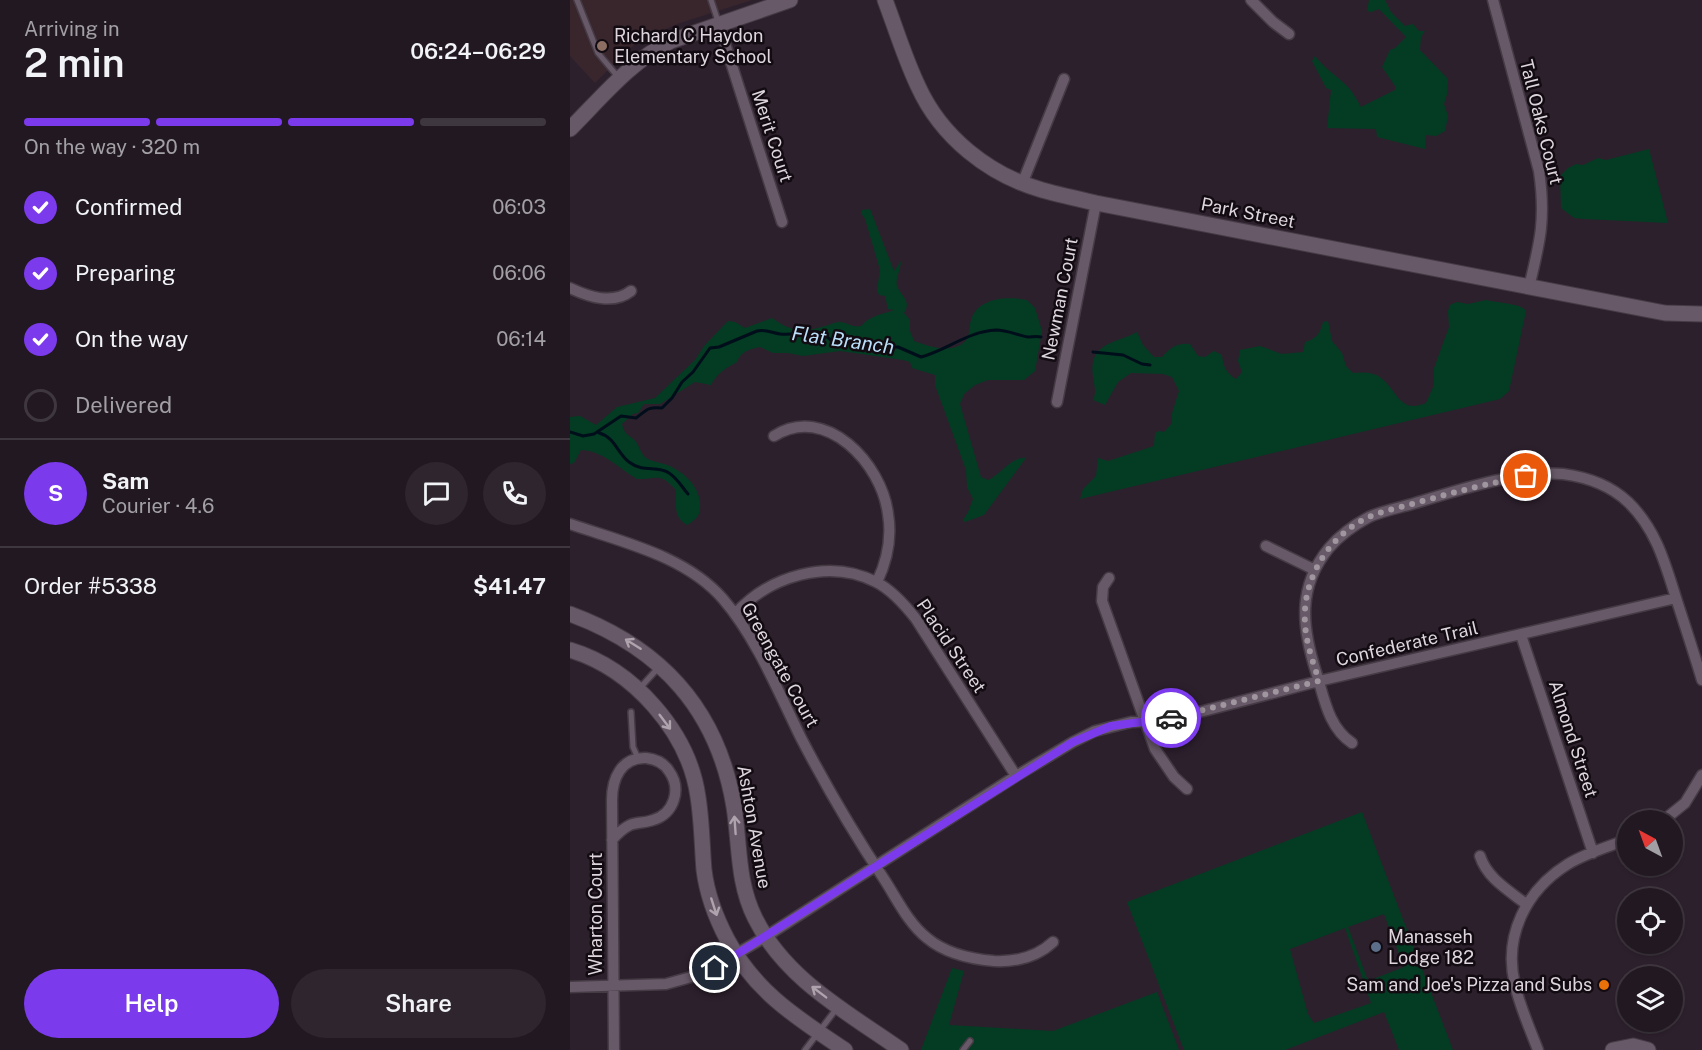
<!DOCTYPE html>
<html lang="en">
<head>
<meta charset="utf-8">
<style>
	:root { --surface:#221822; --page:#2e252f; --text:#f1f3f6; --muted:#a2a0a5; --line:#3f3740; --accent:#7c3aed }
	body { margin:0; font-family:"Public Sans",sans-serif; background:var(--page); color:var(--text); height:100vh; display:flex; flex-direction:column; font-size:22px; white-space:nowrap }
	* { box-sizing:border-box; margin:0 }
	p { font-size:20px; color:var(--muted) }
	.icon { flex:none; width:33px; height:33px; fill:none; stroke:currentColor; stroke-width:2; stroke-linecap:round; stroke-linejoin:round }
	.map { position:relative; flex:1; overflow:hidden }
	.sheet { display:flex; flex-direction:column; background:var(--surface); width:570px }
	.sheet>* { flex:none }
	.needle { width:39px; rotate:319deg }
	.fabs { position:absolute; left:1047px; top:810px; display:grid; gap:12px }
	.fabs a { display:grid; place-items:center; width:66px; height:66px; border-radius:50%; background:var(--surface); box-shadow:0 2px 4px #0004,0 0 0 2px var(--line); font-size:30px }
	.pin { position:absolute; display:grid; place-items:center; width:51px; height:51px; color:#fff; margin:-26px; border:3px solid #fff; border-radius:50%; box-shadow:0 2px 6px #0007 }
	.courier { position:absolute; display:grid; place-items:center; width:60px; height:60px; margin:-30px; border:4px solid #7c3aed; border-radius:50%; background:#fff; color:#222; box-shadow:0 2px 8px #0007 }
	.head em { font-style:normal; font-weight:600 }
	.head div { display:flex; flex-direction:column-reverse }
	.head { display:flex; align-items:center; justify-content:space-between; height:102px; padding:0 24px }
	h1 { font-size:39px; font-weight:600; line-height:45px }
	.bar { display:grid; grid-template-columns:repeat(4,1fr); gap:9px 6px; align-content:center; height:72px; padding:0 24px }
	.bar i { height:8px; border-radius:4px; background:var(--line) }
	.bar .selected { background:var(--accent) }
	.bar p { grid-column:span 4 }
	.line { display:flex; align-items:center; gap:15px; padding:0 24px; border-top:2px solid var(--line) }
	.line div { flex:1 }
	.round { display:grid; place-items:center; flex:none; width:63px; height:63px; border-radius:32px; background:var(--page) }
	ol { padding:0 24px; list-style:none }
	li { display:flex; align-items:center; gap:18px; height:66px }
	li p { margin-inline-start:auto }
	li .icon { padding:6px; border-radius:50%; background:var(--accent); color:#fff; stroke-width:4 }
	li:last-child { color:var(--muted) }
	li i { width:33px; height:33px; border:3px solid var(--line); border-radius:50% }
	.button { display:flex; gap:12px; margin-top:auto; padding:12px 24px }
	.button a { flex:1; height:69px; border-radius:36px; background:var(--accent); color:#fff; font-size:24px; font-weight:600; line-height:69px; text-align:center }
	.button a+a { background:var(--page); color:var(--text) }
	main { display:flex; flex:1; min-height:0 }
	.map>svg:first-child { display:block }
</style>
</head>
<body>
<main>
<section class="sheet">
<div class="head"><div><h1>2 min</h1><p>Arriving in</p></div><em>06:24–06:29</em></div>
<div class="bar"><i class="selected"></i><i class="selected"></i><i class="selected"></i><i></i><p>On the way · 320 m</p></div>
<ol>
<li><svg class="icon" aria-label="check" viewBox="0 0 24 24"><path d="M5 12l5 5 9-10"/></svg>Confirmed<p>06:03</p></li>
<li><svg class="icon" aria-label="check" viewBox="0 0 24 24"><path d="M5 12l5 5 9-10"/></svg>Preparing<p>06:06</p></li>
<li><svg class="icon" aria-label="check" viewBox="0 0 24 24"><path d="M5 12l5 5 9-10"/></svg>On the way<p>06:14</p></li>
<li><i></i>Delivered</li>
</ol>
<div class="line" style="height:108px"><b class="round" style="background:var(--accent);color:#fff">S</b><div><b>Sam</b><p>Courier · 4.6</p></div><a class="round"><svg class="icon" aria-label="chat" viewBox="0 0 24 24"><path d="M4 5h16v11H9l-5 4z"/></svg></a><a class="round"><svg class="icon" aria-label="phone" viewBox="0 0 24 24"><path d="M5 4h4l2 5-3 2q2 4 5 5l2-3 5 2v4C11 20 4 13 5 4z"/></svg></a></div>
<div class="line" style="height:78px"><div>Order #5338</div><b>$41.47</b></div>
<div class="button"><a>Help</a><a>Share</a></div>
</section>
<div class="map">
<svg width="1132" height="1050" viewBox="0 0 1132 1050">
	<rect width="100%" height="100%" fill="#2d202d"/>
	<path fill="#39262d" d="M0,0H182L110,23L71,40L55,52L25,83L0,56Z"/>
	<path fill="#033c22" fill-rule="evenodd" d="M799,0H815L821,12L835,26L843,24L849,31H855L851,37L850,50L878,79L877,94L874,104L878,116L875,131L866,136L856,135L855,149L807,137L806,129L757,128L761,90L756,88L742,61L745,56C754,68 767,76 777,86C783,92 787,100 791,107L825,90V86L812,67L820,50L825,48L836,37L809,9L801,12L797,11Z
		M1079,149L1098,223L1014,219L1004,218L991,208L990,176L998,168L1006,164L1013,165L1028,158L1036,160Z
		M300,209L324,271L331,261C331,268 325,280 327,286C331,296 342,301 334,313L340,320V331L344,341C360,347 385,355 397,339C400,333 399,326 401,320C408,297 438,296 457,300L465,308L472,331L465,371L454,380H418L405,385L394,394L390,404L411,477L418,480C430,475 442,456 456,458L414,515L395,522L393,520L398,512L403,499L397,487L396,470L365,385V375L342,368L340,362L333,360L270,351L233,356L218,353H203L190,347C180,349 171,351 167,362C156,368 147,373 141,385L125,382L90,404H74L68,413L63,414L52,424C55,437 60,434 66,442C70,447 70,453 76,458C81,461 88,462 94,464C111,469 129,485 130,503C131,515 127,519 117,525C103,517 106,504 106,490C90,472 88,479 67,479C48,468 34,451 11,450L4,463L0,464V417L10,416L26,425L47,407L85,398L125,360L134,346L158,321L165,322L175,328L202,318C222,332 231,333 255,326C260,325 264,322 269,322C278,322 282,328 291,326C301,315 311,315 324,310L318,309L315,296L309,295L307,290L310,270L295,219L291,213L292,210Z
		M916,300C927,303 951,303 956,311L939,391L930,399L510,499L513,489L526,476L528,458L538,461L584,446L585,433L589,431L594,432L602,423V413L609,391L602,377L593,374L561,373L548,382L535,405L523,400C527,391 524,386 523,377C518,342 545,344 567,332L573,345L584,357H592C601,347 607,343 620,344L628,356L635,357L644,351L652,355C653,366 656,373 666,379L672,372L668,361L670,350L690,346L712,354L733,352L735,342C746,339 750,334 753,322L758,321L762,341L772,353L776,366L783,373C792,372 804,372 811,378C828,391 829,414 856,403L864,385V368L879,327L878,311L880,305L887,302L898,304Z
		M792,812L883,1050H829L814,1012L715,1050H614L557,902ZM814,914L834,967L798,981L778,927ZM775,928L801,1003L744,1023L738,1014L720,949Z
		M382,968L394,971L379,1025L483,1031L587,992L609,1050H351Z"/>
	<g fill="none" stroke-linecap="round" stroke-linejoin="round">
		<path stroke="#000d1a" stroke-width="3" d="M523,352L553,355L572,364L580,365
			M0,432L13,436L24,434L51,416L66,418C78,409 77,407 92,408L102,398L112,382L123,372L140,348L149,347L187,331C196,329 202,333 210,334C223,336 236,330 248,332C255,334 259,338 264,343L289,341L304,347H328L351,357C377,350 399,331 426,330C437,330 447,335 458,337C463,337 466,336 471,337
			M29,433C45,437 47,453 59,462C73,473 88,465 99,473C108,479 111,486 118,494"/>
		<defs>
			<path id="lane" d="M7,0L28,53L49,78
				M141,0L149,24
				M69,689L89,667
				M61,712L63,747L68,758
				M235,1050L267,1008
				M393,1050L400,1041"/>
			<path id="street" d="M681,0L703,22L719,34
				M923,0L969,171C976,219 970,242 959,287
				M149,25L212,222
				M452,184L494,79
				M0,288C19,297 43,305 61,291
				M487,402L526,203
				M204,436C256,403 312,464 318,514C322,538 317,561 307,582
				M0,524C52,542 116,556 153,599C186,637 209,693 231,738C256,786 284,834 314,879C327,899 338,923 357,938C376,954 400,959 424,961C446,962 467,957 483,942
				M696,546L745,570
				M539,578L533,587L532,601L585,749L604,777L617,789
				M165,614C199,576 259,558 306,582C322,590 335,605 346,619L446,776
				M951,635L1023,853
				M782,743C758,727 754,697 746,672C732,627 727,587 759,548C770,535 784,525 799,517C812,511 828,508 842,504C885,491 947,470 993,474C1016,477 1040,485 1058,502C1086,529 1095,563 1106,598C1115,626 1124,653 1132,680
				M1094,820L1115,803L1132,775
				M42,840C47,834 52,829 60,825C67,822 75,823 83,820C104,814 112,789 99,771C94,763 85,759 76,758C51,757 42,779 42,800L44,1050
				M910,856C917,878 938,890 956,904
				M0,987L96,984L132,974L195,937L446,776L503,742L525,731L561,722L586,721L618,715L749,681L1106,598
				M968,1050C960,1029 950,1007 945,985C933,936 956,890 998,864C1016,853 1038,847 1058,839"/>
			<path id="secondary" d="M315,0C326,29 335,59 348,86C371,137 419,175 472,190C490,195 508,199 526,203L1095,313L1132,314
				M0,129C31,98 61,61 101,41L220,0
				M0,614C92,648 148,710 164,807C170,845 167,882 185,918C215,979 277,1012 331,1050
				M0,650C63,669 119,732 128,797C132,822 132,846 134,870C137,894 146,918 157,939C185,992 227,1018 275,1050
				M1043,1050L1063,1046L1078,1050"/>
		</defs>
		<use href="#lane" stroke="#453b45" stroke-width="8"/>
		<use href="#street" stroke="#453b45" stroke-width="13"/>
		<use href="#secondary" stroke="#453b45" stroke-width="17"/>
		<use href="#lane" stroke="#685968" stroke-width="5"/>
		<use href="#street" stroke="#685968" stroke-width="10"/>
		<use href="#secondary" stroke="#685968" stroke-width="15"/>
	</g>
	<defs><path id="oneway-shaft" d="M-6 0H5M1.5-3L5.5 0L1.5 3" fill="none" stroke-width="1.6" stroke-linecap="round" stroke-linejoin="round" transform="scale(1.5)"/></defs>
	<g stroke="#afa3ae">
		<use href="#oneway-shaft" transform="translate(63 644) rotate(-148)"/>
		<use href="#oneway-shaft" transform="translate(95 722) rotate(53)"/>
		<use href="#oneway-shaft" transform="translate(165 825) rotate(-94)"/>
		<use href="#oneway-shaft" transform="translate(144 907) rotate(72)"/>
		<use href="#oneway-shaft" transform="translate(249 992) rotate(-143)"/>
	</g>
	<g fill="none" stroke-linecap="round" stroke-linejoin="round">
		<path stroke="#a0969f" stroke-width="6" stroke-dasharray="0 10.8" d="M601,718L749,681C743,662 736,643 735,623C732,579 759,534 801,516C816,510 833,507 849,502C885,492 920,483 956,476"/>
		<path stroke="#7c3aed" stroke-width="8" d="M145,968L503,742L541,726L601,718"/>
	</g>
	<circle fill="#8d6e63" stroke="#120c12" stroke-width="2" cx="32" cy="46" r="6"/>
	<circle fill="#5c6f8a" stroke="#120c12" stroke-width="2" cx="806" cy="947" r="6"/>
	<circle fill="#e8710a" stroke="#120c12" stroke-width="2" cx="1034" cy="985" r="6"/>
	<g text-anchor="middle" stroke-width="5" stroke-linejoin="round" paint-order="stroke">
		<g font-size="18" fill="#ded5dd" stroke="#120c12" text-anchor="start">
			<text x="44" y="42">Richard C Haydon<tspan x="44" dy="21">Elementary School</tspan></text>
			<text x="818" y="943">Manasseh<tspan x="818" dy="21">Lodge 182</tspan></text>
			<text x="1022" y="991" text-anchor="end">Sam and Joe's Pizza and Subs</text>
		</g>
		<g font-size="18" fill="#ded5dd" stroke="#120c12">
			<text transform="translate(971 122) rotate(76)" y="6">Tall Oaks Court</text>
			<text transform="translate(202 136) rotate(72)" y="6">Merit Court</text>
			<text transform="translate(678 213) rotate(11)" y="6">Park Street</text>
			<text transform="translate(490 299) rotate(-79)" y="6">Newman Court</text>
			<text transform="translate(837 644) rotate(-13)" y="6">Confederate Trail</text>
			<text transform="translate(381 646) rotate(56)" y="6">Placid Street</text>
			<text transform="translate(210 665) rotate(61)" y="6">Greengate Court</text>
			<text transform="translate(1003 739) rotate(72)" y="6">Almond Street</text>
			<text transform="translate(184 827) rotate(80)" y="6">Ashton Avenue</text>
			<text transform="translate(26 914) rotate(-90)" y="6">Wharton Court</text>
		</g>
		<g font-size="20" font-style="italic" fill="#b9def8" stroke="#120c12">
			<text transform="translate(273 340) rotate(8)" y="7">Flat Branch</text>
		</g>
	</g>
</svg>
<div class="fabs">
<a><svg class="needle" viewBox="-14 -14 28 28"><path d="M0-13l5 13h-10z" fill="#e53935"/><path d="M0 13l5-13h-10z" fill="#a2a0a5"/></svg></a>
<a><svg class="icon" aria-label="locate" viewBox="0 0 24 24"><circle cx="12" cy="12" r="6"/><path d="M12 2v4M12 18v4M2 12h4M18 12h4"/></svg></a>
<a><svg class="icon" aria-label="layers" viewBox="0 0 24 24"><path d="M12 4l9 5-9 5-9-5zM3 14l9 5 9-5"/></svg></a>
</div>
<div class="pin" style="left:956px;top:476px;background:#ea580c"><svg class="icon" aria-label="bag" viewBox="0 0 24 24"><path d="M5 8h14l-1 12H6zM9 8a3 3 0 0 1 6 0"/></svg></div>
<div class="pin" style="left:145px;top:968px;background:#1f2937"><svg class="icon" aria-label="home" viewBox="0 0 24 24"><path d="M3 11l9-7 9 7M6 9v11h12V9"/></svg></div>
<div class="courier" style="left:601px;top:718px"><svg class="icon" aria-label="car" viewBox="0 0 24 24"><path d="M5 17H2v-5l4-1 3-4h7l3 4 3 1v5h-3M9 17h6M6 11h13"/><circle cx="7" cy="17" r="2"/><circle cx="17" cy="17" r="2"/></svg></div>
</div>
</main>
</body>
</html>
